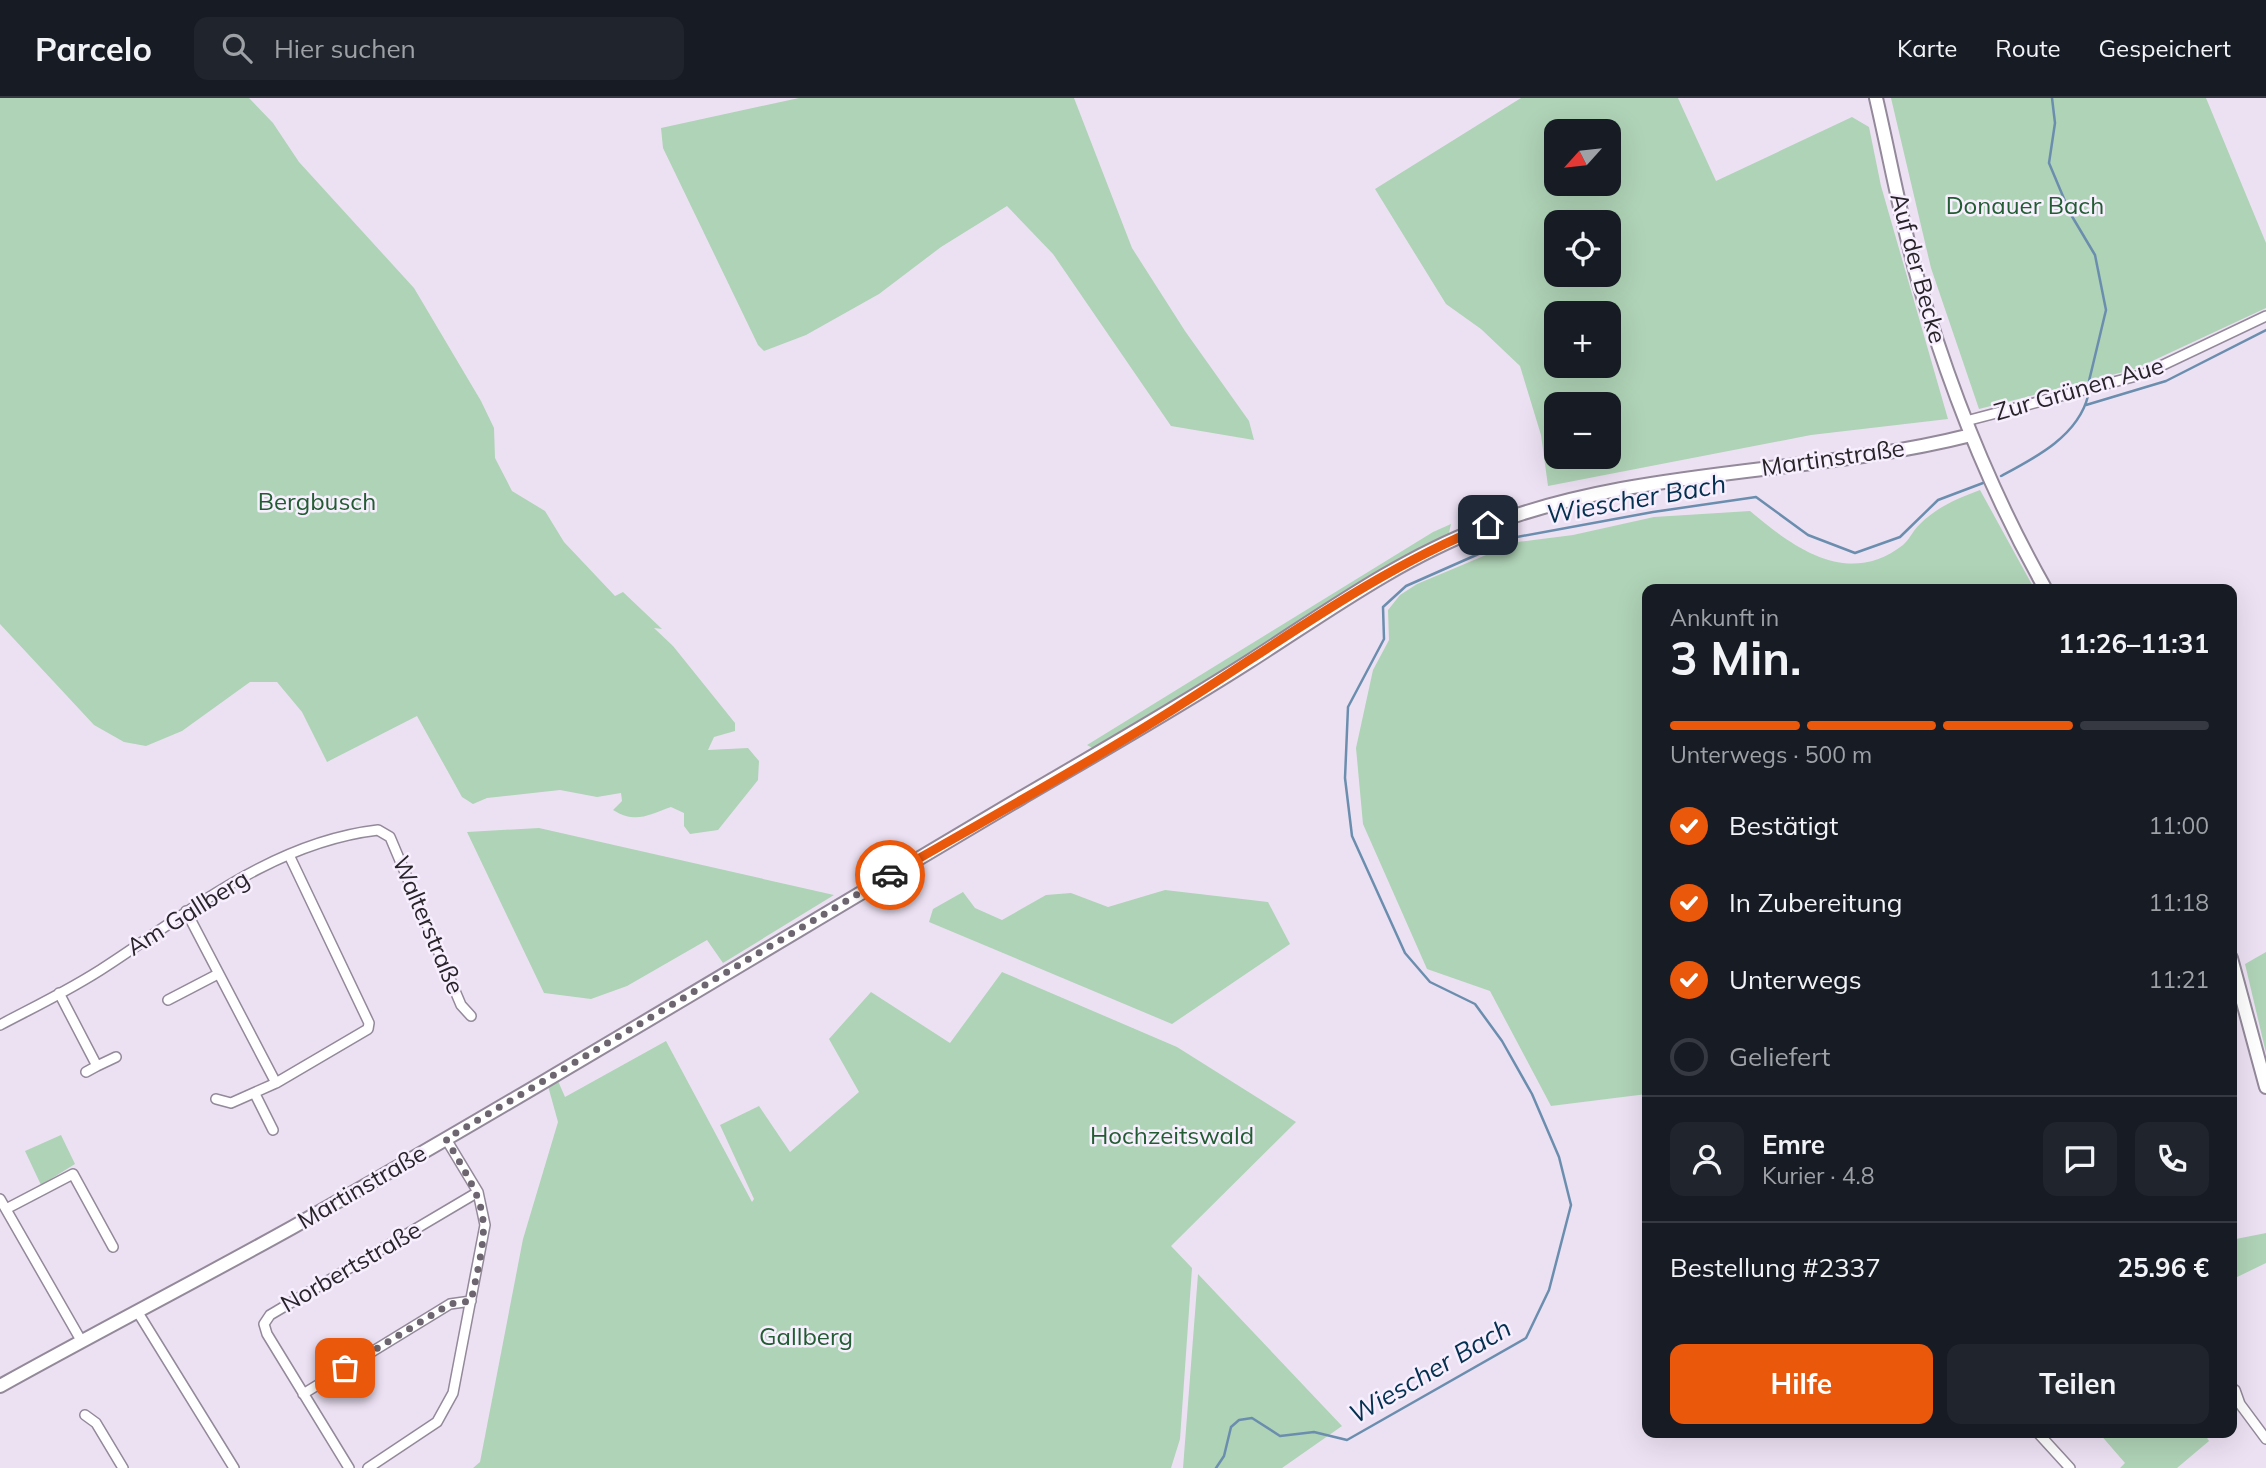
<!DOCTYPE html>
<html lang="de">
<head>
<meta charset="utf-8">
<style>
	:root { --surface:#171b24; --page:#20242c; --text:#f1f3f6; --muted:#9ea1a6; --line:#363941; --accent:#ea580c }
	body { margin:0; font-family:Mulish,sans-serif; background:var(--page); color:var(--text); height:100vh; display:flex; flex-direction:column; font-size:26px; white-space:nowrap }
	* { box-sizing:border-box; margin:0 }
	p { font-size:23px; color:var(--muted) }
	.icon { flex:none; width:38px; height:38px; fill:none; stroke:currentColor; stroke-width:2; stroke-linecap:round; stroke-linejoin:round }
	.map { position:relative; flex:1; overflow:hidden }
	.panel { position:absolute; left:1642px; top:486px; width:595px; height:854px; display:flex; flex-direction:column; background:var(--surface); border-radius:14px; box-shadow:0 7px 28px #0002 }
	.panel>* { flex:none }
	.needle { width:46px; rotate:243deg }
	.fabs { position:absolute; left:1544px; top:21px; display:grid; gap:14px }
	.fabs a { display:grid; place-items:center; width:77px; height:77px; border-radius:14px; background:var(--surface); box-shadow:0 7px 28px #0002; font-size:35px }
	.pin { position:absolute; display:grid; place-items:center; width:60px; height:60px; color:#fff; margin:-30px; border-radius:14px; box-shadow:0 4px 10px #0006 }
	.courier { position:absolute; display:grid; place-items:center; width:70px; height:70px; margin:-35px; border:5px solid #ea580c; border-radius:50%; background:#fff; color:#222; box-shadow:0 2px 9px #0007 }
	.head em { font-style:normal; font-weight:700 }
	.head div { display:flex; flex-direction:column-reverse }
	.head { display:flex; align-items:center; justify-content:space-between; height:119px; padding:0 28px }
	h1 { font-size:46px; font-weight:700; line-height:52px }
	.bar { display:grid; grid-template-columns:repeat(4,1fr); gap:10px 7px; align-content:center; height:84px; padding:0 28px }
	.bar i { height:9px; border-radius:5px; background:var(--line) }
	.bar .on { background:var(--accent) }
	.bar p { grid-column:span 4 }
	.line { display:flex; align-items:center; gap:18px; padding:0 28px; border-top:2px solid var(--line) }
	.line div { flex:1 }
	.round { display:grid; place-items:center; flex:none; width:74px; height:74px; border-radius:14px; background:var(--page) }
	ol { padding:0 28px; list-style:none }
	li { display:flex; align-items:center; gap:21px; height:77px }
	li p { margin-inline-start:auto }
	li .icon { padding:7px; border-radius:50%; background:var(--accent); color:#fff; stroke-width:4 }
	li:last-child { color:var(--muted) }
	li i { width:38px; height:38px; border:4px solid var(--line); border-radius:50% }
	.primary-button { display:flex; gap:14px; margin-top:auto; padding:14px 28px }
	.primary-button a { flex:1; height:80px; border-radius:14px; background:var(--accent); color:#fff; font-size:28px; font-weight:700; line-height:80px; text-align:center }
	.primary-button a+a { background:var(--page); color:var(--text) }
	header { display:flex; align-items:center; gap:42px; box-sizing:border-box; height:98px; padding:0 35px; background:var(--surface); border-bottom:2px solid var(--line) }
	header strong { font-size:33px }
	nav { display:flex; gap:38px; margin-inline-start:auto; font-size:24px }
	.search { width:490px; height:63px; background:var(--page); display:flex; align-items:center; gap:18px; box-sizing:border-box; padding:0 24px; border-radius:14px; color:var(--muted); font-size:26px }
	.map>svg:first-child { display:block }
</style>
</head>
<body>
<header>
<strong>Parcelo</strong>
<div class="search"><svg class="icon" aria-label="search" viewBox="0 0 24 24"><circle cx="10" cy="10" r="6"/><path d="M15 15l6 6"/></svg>Hier suchen</div>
<nav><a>Karte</a><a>Route</a><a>Gespeichert</a></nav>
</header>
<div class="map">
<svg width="2266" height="1370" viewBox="0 0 2266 1370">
	<rect width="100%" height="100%" fill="#ece1f3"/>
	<path fill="#afd3b6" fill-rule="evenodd" d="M0,0H249L273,25L299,64L414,190L481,303L494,330L495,360L512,393L545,413L564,444L615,498L623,494L662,531L654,530L673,548L735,625V633L714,639L708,652L748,650L759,663L758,682L718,732L690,736L684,728V715L671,709C648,717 636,726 613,712L622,703L621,695L597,699L560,692L487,700L473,706L462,699L417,618L327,664L302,614L277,584H250L182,633L146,648L124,644L94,627L0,526Z
		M799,0H1074L1132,150L1185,233L1249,323L1254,342L1171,328L1053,156L1007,108L941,149L879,196L806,237L764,253L758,247L663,50L661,30Z
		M1521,0H1678L1716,83L1852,19L1869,29L1881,88L1948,321L1811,337L1548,388L1541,337L1520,268L1481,231L1446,206L1375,91ZM1556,33H1608V86H1556ZM1556,124H1608V177H1556ZM1556,215H1608V268H1556ZM1556,306H1608V359H1556Z
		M1891,0H2206L2266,145V210L2135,271L1979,311L1931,170Z
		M1980,392L2035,492H1647V996L1551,1008L1490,893L1427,871L1363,726L1356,650L1373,572L1389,542L1388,512L1400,497L1417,486L1517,444L1573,437L1654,419L1750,413C1794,450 1848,490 1903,447C1910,441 1913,432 1920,426C1938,408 1957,401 1980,392Z
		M1451,426L1448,439L1094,651L1087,647L1433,434Z
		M539,730L834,797L723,865L707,842L627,888L591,901L544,895L467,734Z
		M1165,792L1268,804L1290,846L1172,926L929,824L933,811L963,794L975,810L1002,822L1046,797L1071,795L1108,809Z
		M2266,854V955L2245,866Z
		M1002,874L1177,949L1296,1024L1171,1148L1192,1170L1180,1341L1171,1370H473L480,1364L523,1141L558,1024L548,988L558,983L565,999L666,943L752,1104L754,1101L720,1027L759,1008L790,1054L859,994L829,941L871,894L950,945Z
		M61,1037L75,1066L41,1087L25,1053Z
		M2266,1135V1165L2231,1182V1142Z
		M1198,1176L1342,1328L1282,1370H1183Z
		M2099,1335H2204L2209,1343L2177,1370H2120L2125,1365Z"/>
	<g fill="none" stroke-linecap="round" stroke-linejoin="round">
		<path stroke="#6b8eae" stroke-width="2.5" d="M2052,0L2055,25L2049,65L2070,115L2095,157L2106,212L2089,283
			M2086,307L2166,283L2266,232
			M2001,378C2035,360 2078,338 2088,298
			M1216,1370L1224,1358L1231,1329L1239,1322L1252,1320L1280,1338L1314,1334L1347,1342L1526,1240L1549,1192L1571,1107L1559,1059L1532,996L1502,943L1475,906L1430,884L1405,855L1352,738L1345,680L1348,609L1384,541L1383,509L1406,488L1517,439L1653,414L1756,399L1808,437L1855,455L1900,439L1938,402L1983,385"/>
		<defs>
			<path id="street" d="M1966,323L2144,276L2266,218
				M186,813L276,985L368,931L369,925L289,757
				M59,895L97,968L116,959
				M168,902L218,876
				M0,927C36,908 74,890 108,867C192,812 274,744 378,732L390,739L461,907L471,918
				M86,974L97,968
				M255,996L273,1032
				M216,1001L231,1005L276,985
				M0,1101L82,1244
				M6,1111L73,1076L113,1149
				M137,1213L234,1370
				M2235,1292L2240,1306L2266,1341
				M303,1296L450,1206L471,1203
				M85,1317L96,1325L123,1370
				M2038,1335L2070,1370
				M349,1370L267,1236L264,1226L270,1217L478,1094
				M368,1370L437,1324L453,1295L485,1127L478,1094L446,1041"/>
			<path id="secondary" d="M1876,0C1890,60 1901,122 1918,182C1949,289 1991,395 2046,492
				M2231,860L2266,989
				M0,1288C97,1234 196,1183 293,1129C538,990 779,843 1021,700C1098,655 1175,611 1250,563C1325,515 1398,462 1481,430C1637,368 1810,378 1971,337"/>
		</defs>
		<use href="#street" stroke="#93899a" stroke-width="12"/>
		<use href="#secondary" stroke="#93899a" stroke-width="16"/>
		<use href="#street" stroke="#fff" stroke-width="9"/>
		<use href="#secondary" stroke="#fff" stroke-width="12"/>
	</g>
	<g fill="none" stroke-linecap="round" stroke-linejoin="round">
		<path stroke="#6d6670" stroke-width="7" stroke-dasharray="0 12.6" d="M345,1270L450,1206L471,1203C490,1118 491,1116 446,1041L890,777"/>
		<path stroke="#ea580c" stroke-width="9" d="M890,777C985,722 1081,670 1174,611C1276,547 1375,472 1488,427"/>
	</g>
	<g text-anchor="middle" stroke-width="5" stroke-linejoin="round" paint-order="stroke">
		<g font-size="24" fill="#215c32" stroke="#f8effe">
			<text x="2025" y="116">Donauer Bach</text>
			<text x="317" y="412">Bergbusch</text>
			<text x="1172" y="1046">Hochzeitswald</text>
			<text x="806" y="1247">Gallberg</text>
		</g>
		<g font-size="24" fill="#28242a" stroke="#f8effe">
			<text transform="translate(1918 170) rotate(75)" y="8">Auf der Becke</text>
			<text transform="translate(2079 291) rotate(-16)" y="8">Zur Grünen Aue</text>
			<text transform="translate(1833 360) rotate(-8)" y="8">Martinstraße</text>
			<text transform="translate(188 815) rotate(-32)" y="8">Am Gallberg</text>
			<text transform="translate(428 827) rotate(67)" y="8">Walterstraße</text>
			<text transform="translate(362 1089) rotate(-30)" y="8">Martinstraße</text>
			<text transform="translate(351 1169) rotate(-30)" y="8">Norbertstraße</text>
		</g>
		<g font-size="26" font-style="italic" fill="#033050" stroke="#f8effe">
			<text transform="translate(1636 401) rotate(-10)" y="9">Wiescher Bach</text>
			<text transform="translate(1430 1273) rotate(-30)" y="9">Wiescher Bach</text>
		</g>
	</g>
</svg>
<div class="fabs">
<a><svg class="needle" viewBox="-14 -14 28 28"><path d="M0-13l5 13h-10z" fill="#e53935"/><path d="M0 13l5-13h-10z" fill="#9ea1a6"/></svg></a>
<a><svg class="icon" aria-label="locate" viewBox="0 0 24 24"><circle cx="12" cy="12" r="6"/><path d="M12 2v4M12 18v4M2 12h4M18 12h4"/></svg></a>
<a>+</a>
<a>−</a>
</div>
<div class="pin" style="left:345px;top:1270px;background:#ea580c"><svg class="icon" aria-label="bag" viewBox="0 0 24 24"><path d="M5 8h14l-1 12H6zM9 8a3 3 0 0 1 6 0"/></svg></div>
<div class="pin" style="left:1488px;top:427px;background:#1f2937"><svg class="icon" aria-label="home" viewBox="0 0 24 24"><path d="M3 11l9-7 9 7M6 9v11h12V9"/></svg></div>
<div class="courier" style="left:890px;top:777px"><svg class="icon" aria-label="car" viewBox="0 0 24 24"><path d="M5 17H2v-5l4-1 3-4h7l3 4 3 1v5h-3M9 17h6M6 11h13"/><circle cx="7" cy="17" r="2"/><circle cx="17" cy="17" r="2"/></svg></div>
<section class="panel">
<div class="head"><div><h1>3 Min.</h1><p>Ankunft in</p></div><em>11:26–11:31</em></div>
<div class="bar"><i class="on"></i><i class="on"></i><i class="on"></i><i></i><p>Unterwegs · 500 m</p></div>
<ol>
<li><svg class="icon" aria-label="check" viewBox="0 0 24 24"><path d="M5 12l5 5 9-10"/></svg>Bestätigt<p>11:00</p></li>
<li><svg class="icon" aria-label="check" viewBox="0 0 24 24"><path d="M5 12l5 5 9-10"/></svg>In Zubereitung<p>11:18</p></li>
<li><svg class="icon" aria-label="check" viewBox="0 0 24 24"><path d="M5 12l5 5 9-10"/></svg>Unterwegs<p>11:21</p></li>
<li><i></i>Geliefert</li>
</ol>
<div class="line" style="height:126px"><a class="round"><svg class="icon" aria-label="person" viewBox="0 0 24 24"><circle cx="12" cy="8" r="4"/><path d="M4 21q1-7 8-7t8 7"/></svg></a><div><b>Emre</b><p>Kurier · 4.8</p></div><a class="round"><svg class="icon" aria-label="chat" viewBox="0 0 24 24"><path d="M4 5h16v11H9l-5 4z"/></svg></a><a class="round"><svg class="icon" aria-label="phone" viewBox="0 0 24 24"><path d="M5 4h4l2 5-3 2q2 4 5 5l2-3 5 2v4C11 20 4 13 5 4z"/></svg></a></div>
<div class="line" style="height:91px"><div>Bestellung #2337</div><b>25.96 €</b></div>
<div class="primary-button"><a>Hilfe</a><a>Teilen</a></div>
</section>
</div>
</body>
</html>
